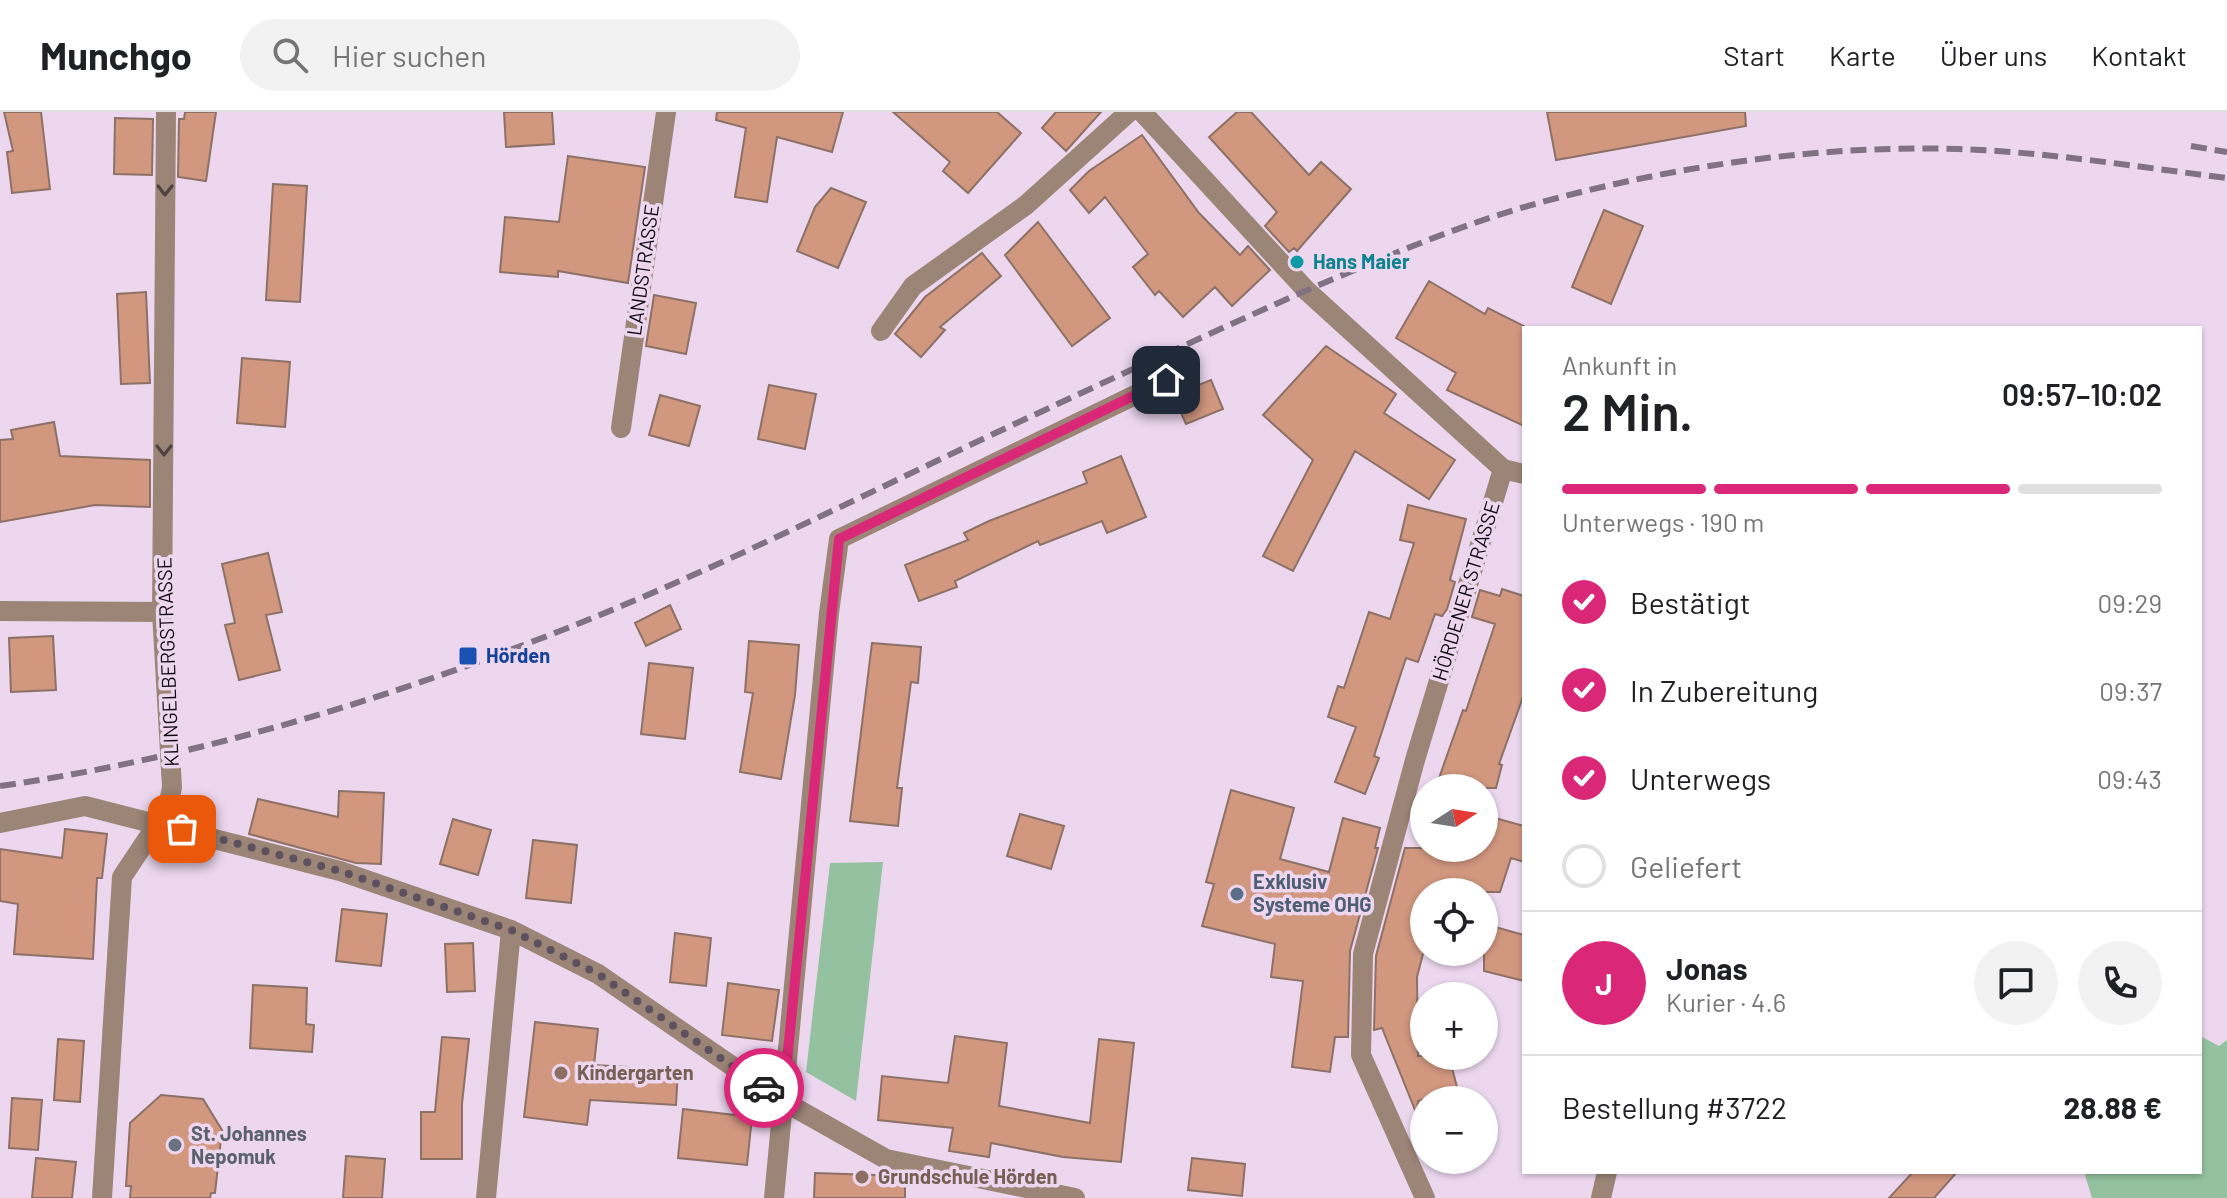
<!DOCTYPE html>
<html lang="de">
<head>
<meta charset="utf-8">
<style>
	:root { --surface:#fff; --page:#f2f2f2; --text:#202124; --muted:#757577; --line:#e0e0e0; --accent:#db2777 }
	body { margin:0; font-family:Barlow,sans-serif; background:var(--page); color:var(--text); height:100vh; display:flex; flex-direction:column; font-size:30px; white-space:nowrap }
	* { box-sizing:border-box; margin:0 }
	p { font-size:26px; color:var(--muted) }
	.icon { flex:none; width:44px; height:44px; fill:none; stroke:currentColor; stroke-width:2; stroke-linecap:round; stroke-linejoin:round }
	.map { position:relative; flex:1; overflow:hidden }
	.panel { position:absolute; left:1522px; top:214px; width:680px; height:848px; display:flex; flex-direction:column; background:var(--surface); border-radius:0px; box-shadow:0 2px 6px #0004 }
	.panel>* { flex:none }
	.needle { width:52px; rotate:78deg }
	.fabs { position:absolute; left:1410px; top:662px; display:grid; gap:16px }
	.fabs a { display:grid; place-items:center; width:88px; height:88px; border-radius:50%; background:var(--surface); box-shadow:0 2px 6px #0004; font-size:40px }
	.pin { position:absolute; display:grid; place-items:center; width:68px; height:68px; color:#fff; margin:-34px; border-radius:16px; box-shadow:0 4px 12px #0006 }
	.courier { position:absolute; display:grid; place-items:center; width:80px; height:80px; margin:-40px; border:6px solid #db2777; border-radius:50%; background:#fff; color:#222; box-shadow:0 2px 10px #0007 }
	.summary em { font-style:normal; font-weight:600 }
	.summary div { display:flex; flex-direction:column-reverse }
	.summary { display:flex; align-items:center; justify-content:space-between; height:136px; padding:0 40px }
	h1 { font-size:52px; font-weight:600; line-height:60px }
	.bar { display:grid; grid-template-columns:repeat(4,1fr); gap:12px 8px; align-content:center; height:96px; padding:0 40px }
	.bar i { height:10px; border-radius:6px; background:var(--line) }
	.bar .active { background:var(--accent) }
	.bar p { grid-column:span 4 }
	.line { display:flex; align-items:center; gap:20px; padding:0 40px; border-top:2px solid var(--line) }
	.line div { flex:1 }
	.round { display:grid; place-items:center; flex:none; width:84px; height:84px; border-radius:42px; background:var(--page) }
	ol { padding:0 40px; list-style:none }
	li { display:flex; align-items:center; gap:24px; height:88px }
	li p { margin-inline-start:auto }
	li .icon { padding:8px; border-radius:50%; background:var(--accent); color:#fff; stroke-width:4 }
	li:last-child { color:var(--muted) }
	li i { width:44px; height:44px; border:4px solid var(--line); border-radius:50% }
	header { display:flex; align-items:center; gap:48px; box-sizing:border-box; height:112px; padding:0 40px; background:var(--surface); border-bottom:2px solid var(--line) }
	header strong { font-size:38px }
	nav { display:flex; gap:44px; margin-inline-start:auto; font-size:28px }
	.search { width:560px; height:72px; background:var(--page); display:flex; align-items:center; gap:20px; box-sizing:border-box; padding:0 28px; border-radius:44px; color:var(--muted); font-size:30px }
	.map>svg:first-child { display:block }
</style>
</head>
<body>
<header>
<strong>Munchgo</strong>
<div class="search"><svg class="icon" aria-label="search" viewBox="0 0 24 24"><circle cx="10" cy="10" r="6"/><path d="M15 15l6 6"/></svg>Hier suchen</div>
<nav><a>Start</a><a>Karte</a><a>Über uns</a><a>Kontakt</a></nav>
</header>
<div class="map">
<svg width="2227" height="1086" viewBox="0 0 2227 1086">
	<rect width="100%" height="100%" fill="#ecd7ef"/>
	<path fill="#94c2a0" d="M883,750L856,989L806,960L830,751Z
		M2200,924L2219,934L2227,928V1086H2092L2084,1060H2200Z"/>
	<path fill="#d1977f" stroke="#8d7166" stroke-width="2" d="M4,0H41L50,77L12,81L7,40L13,39Z
		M185,0H216L206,69L178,65L179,7H184Z
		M504,0H552L554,32L506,35Z
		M717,0H843L832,40L777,25L767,90L735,85L746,16L716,8Z
		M893,0H997L1021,21L968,81L943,59L950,50Z
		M1056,0H1101L1066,39L1042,16Z
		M1237,0H1251L1309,63L1321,50L1351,77L1297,139L1294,136L1289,140L1265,114L1277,100L1209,25Z
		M1547,0H1745L1746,14L1556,48Z
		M115,6L153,7L152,63L114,62Z
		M1142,23L1199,101L1240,143L1248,134L1270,158L1232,194L1215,175L1183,205L1159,179L1155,183L1133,155L1148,142L1105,85L1089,101L1070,78L1089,59Z
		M568,44L645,55L628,171L558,159V165L500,160L505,105L559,110Z
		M273,72L307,74L300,190L266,188Z
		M831,76L866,90L838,156L797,139L815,95Z
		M1604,98L1643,114L1611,192L1572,175Z
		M1038,110L1110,206L1072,234L1005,143Z
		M982,141L1001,164L940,215L945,218L921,245L895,222L925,185Z
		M1429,169L1485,202L1488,196L1524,214V314L1447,278L1456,261L1396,226Z
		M146,180L150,271L121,272L117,182Z
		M654,183L696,191L686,242L646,234Z
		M1326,234L1396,282L1384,301L1455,348L1429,387L1355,339L1293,459L1263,444L1313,348L1263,303Z
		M242,246L290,250L285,315L237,311Z
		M1211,268L1223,297L1186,312L1173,283Z
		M769,273L816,282L805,337L758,327Z
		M660,283L700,294L689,334L649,323Z
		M54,310L60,344L150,348V395L95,393L0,410V328L13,327L11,318Z
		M1121,344L1146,405L1107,421L1102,409L1040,433L1038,429L955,469L957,475L919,489L905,453L968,428L964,421L989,409L1087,371L1083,360Z
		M1408,393L1466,407L1450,468L1455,470L1447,497L1442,504L1435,502L1418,550L1406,546L1374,644L1379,646L1365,682L1335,670L1356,615L1328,605L1338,574L1344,576L1369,500L1390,507L1414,431L1400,428Z
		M268,441L282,500L266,503L280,558L239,568L225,513L235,511L222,452Z
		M1502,477L1524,484V582L1499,652L1502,653L1496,676H1460L1438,669L1463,598L1466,599L1495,512L1472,505L1480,478L1500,484Z
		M670,493L681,517L646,534L635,511Z
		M53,524L56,578L11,580L9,526Z
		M749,529L799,533L795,583L781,667L740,660L753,581L745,580Z
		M872,531L921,535L918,571L911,570L897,676H902L898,714L850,709Z
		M649,551L693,556L685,627L641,622Z
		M1231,678L1294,696L1280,747L1329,760L1343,706L1380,716L1375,736H1378L1350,839L1348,925H1335L1330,960L1292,955L1303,869L1271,865L1275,832L1202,814L1214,772L1206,770Z
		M339,679L384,681L381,752L356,751L249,722L258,687L338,705Z
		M1020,702L1064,714L1051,757L1007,744Z
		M1484,703L1524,714V750L1511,746L1500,780H1424V838L1417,865L1418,944H1449L1458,979L1418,989L1417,1003L1382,916L1374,918L1376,844L1405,736H1484Z
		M453,707L491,718L478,763L440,752Z
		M65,717L107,722L102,766H97L93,847L14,842L18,792L0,789V737L62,746Z
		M533,728L577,733L571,791L526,786Z
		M342,797L387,802L381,854L336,849Z
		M1484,812L1524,823V869L1484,859Z
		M675,821L711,826L706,874L670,870Z
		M473,831L475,879L447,880L445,832Z
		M728,871L779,878L772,929L722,923Z
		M253,873L307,876L306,912L314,913L312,940L250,936Z
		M535,910L598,917L594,953L678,958L676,993L590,988L587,1013L524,1005Z
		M955,924L1007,931L999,994L1090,1011L1099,927L1134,931L1121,1050L1063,1045L991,1031L989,1045L949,1039L953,1016L878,1008L882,964L948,971Z
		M442,925L469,927L462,992V1047H421V1000H435Z
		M58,927L84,929L80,990L54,988Z
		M161,983L203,987L222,1018L215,1081H211L210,1086H130L131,1074H126L130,1011Z
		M12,986L42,988L38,1038L9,1036Z
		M683,997L752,1005L747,1053L678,1046Z
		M346,1044L385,1047L382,1086H343Z
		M36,1046L76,1050L72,1086H32Z
		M1192,1046L1245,1052L1242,1084L1188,1078Z
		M1913,1060H1957L1934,1086H1889Z
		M815,1061L905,1064V1086H814Z"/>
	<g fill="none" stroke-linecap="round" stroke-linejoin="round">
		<path stroke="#9c8577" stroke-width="20" d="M881,219L913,174L1026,93L1129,0
			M621,316L666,0"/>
		<path stroke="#9c8577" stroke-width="20" d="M1142,0L1307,179L1503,357L1415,648L1363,842L1361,943L1425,1086
			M1503,357L1524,362
			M0,499L162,500
			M0,711L85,694L340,759L511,818L598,862L783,989L886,1047L1075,1086
			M102,1086L122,765L168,696L172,675L162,500L166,0
			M486,1086L511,818
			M774,1086L829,501L839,427L1166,268
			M1601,1086L1607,1060"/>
		<path stroke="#807282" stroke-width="6" stroke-dasharray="16 8" stroke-linecap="butt" d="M2191,34L2227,40
			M0,674C182,648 362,595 534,529C695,468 851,389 1006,316C1103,271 1199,226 1296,183C1382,146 1469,108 1561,85C1689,52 1825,33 1958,37C2048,40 2138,55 2227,66"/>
	</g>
	<defs><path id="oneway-chevron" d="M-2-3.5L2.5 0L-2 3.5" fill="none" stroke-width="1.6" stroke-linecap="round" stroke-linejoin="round" transform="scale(2)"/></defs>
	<g stroke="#4f413f">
		<use href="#oneway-chevron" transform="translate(165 78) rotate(90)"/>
		<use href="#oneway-chevron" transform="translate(164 338) rotate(90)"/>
	</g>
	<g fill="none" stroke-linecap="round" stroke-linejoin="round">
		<path stroke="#5d515f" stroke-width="8" stroke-dasharray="0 14.4" d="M182,717L340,759L511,818L598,862L764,976"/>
		<path stroke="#db2777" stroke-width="10" d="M764,976L783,989L839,427L1166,268"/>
	</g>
	<circle fill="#0f9aa8" stroke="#ecd7ef" stroke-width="3" cx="1297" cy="150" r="8"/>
	<rect fill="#1a4fb4" stroke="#ecd7ef" stroke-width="3" x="458" y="534" width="20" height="20" rx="4"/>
	<circle fill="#5c6f8a" stroke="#ecd7ef" stroke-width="3" cx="1237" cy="782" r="8"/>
	<g fill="#8d6e63" stroke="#ecd7ef" stroke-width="3">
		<circle cx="561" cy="961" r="8"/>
		<circle cx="862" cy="1065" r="8"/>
	</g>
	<circle fill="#6b7280" stroke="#ecd7ef" stroke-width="3" cx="175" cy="1033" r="8"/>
	<g text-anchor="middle" stroke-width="7" stroke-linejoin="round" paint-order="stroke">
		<g font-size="20" font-weight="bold" fill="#0d838f" stroke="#ecd7ef" text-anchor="start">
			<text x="1313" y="157">Hans Maier</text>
		</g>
		<g font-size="20" fill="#100911" stroke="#ecd7ef">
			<text transform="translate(643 158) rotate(-82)" y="7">LANDSTRASSE</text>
			<text transform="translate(1466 479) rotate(-73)" y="7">HÖRDENER STRASSE</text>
			<text transform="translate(168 550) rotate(-92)" y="7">KLINGELBERGSTRASSE</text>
		</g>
		<g font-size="20" font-weight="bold" fill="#164399" stroke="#ecd7ef" text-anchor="start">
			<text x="486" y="551">Hörden</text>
		</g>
		<g font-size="20" font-weight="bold" fill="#4e5e75" stroke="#ecd7ef" text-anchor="start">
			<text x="1253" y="777">Exklusiv<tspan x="1253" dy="23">Systeme OHG</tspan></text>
		</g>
		<g font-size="20" font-weight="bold" fill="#785e54" stroke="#ecd7ef" text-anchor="start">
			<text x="577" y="968">Kindergarten</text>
			<text x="878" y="1072">Grundschule Hörden</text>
		</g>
		<g font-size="20" font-weight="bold" fill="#5b616d" stroke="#ecd7ef" text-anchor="start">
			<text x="191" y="1029">St. Johannes<tspan x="191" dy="23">Nepomuk</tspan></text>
		</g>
	</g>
</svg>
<div class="fabs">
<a><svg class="needle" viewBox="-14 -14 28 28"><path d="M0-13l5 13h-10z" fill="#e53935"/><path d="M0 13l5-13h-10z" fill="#757577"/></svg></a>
<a><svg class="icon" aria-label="locate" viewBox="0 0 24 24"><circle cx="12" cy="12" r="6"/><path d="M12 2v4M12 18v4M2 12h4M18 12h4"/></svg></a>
<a>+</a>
<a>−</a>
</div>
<div class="pin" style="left:182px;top:717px;background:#ea580c"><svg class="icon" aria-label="bag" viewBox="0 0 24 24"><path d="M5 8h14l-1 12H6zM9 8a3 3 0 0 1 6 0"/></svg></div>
<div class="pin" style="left:1166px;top:268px;background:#1f2937"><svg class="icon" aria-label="home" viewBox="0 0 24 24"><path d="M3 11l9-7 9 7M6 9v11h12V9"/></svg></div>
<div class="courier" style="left:764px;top:976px"><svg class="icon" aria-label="car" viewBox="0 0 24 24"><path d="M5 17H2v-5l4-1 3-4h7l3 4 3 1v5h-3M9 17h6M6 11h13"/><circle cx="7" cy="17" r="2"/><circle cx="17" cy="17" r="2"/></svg></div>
<section class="panel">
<div class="summary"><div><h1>2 Min.</h1><p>Ankunft in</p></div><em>09:57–10:02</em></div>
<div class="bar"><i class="active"></i><i class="active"></i><i class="active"></i><i></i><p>Unterwegs · 190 m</p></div>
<ol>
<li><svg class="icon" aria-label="check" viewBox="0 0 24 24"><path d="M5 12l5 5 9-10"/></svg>Bestätigt<p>09:29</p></li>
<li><svg class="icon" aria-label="check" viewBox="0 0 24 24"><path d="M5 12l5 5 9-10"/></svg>In Zubereitung<p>09:37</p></li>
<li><svg class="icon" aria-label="check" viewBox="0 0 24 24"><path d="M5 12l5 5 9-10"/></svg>Unterwegs<p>09:43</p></li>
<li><i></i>Geliefert</li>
</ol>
<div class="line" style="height:144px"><b class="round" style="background:var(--accent);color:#fff">J</b><div><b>Jonas</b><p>Kurier · 4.6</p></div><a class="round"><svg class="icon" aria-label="chat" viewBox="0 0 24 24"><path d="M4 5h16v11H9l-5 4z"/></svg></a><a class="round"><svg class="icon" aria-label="phone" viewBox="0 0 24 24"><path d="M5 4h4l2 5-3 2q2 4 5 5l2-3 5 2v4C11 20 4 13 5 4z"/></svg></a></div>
<div class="line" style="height:104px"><div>Bestellung #3722</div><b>28.88 €</b></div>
</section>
</div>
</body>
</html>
